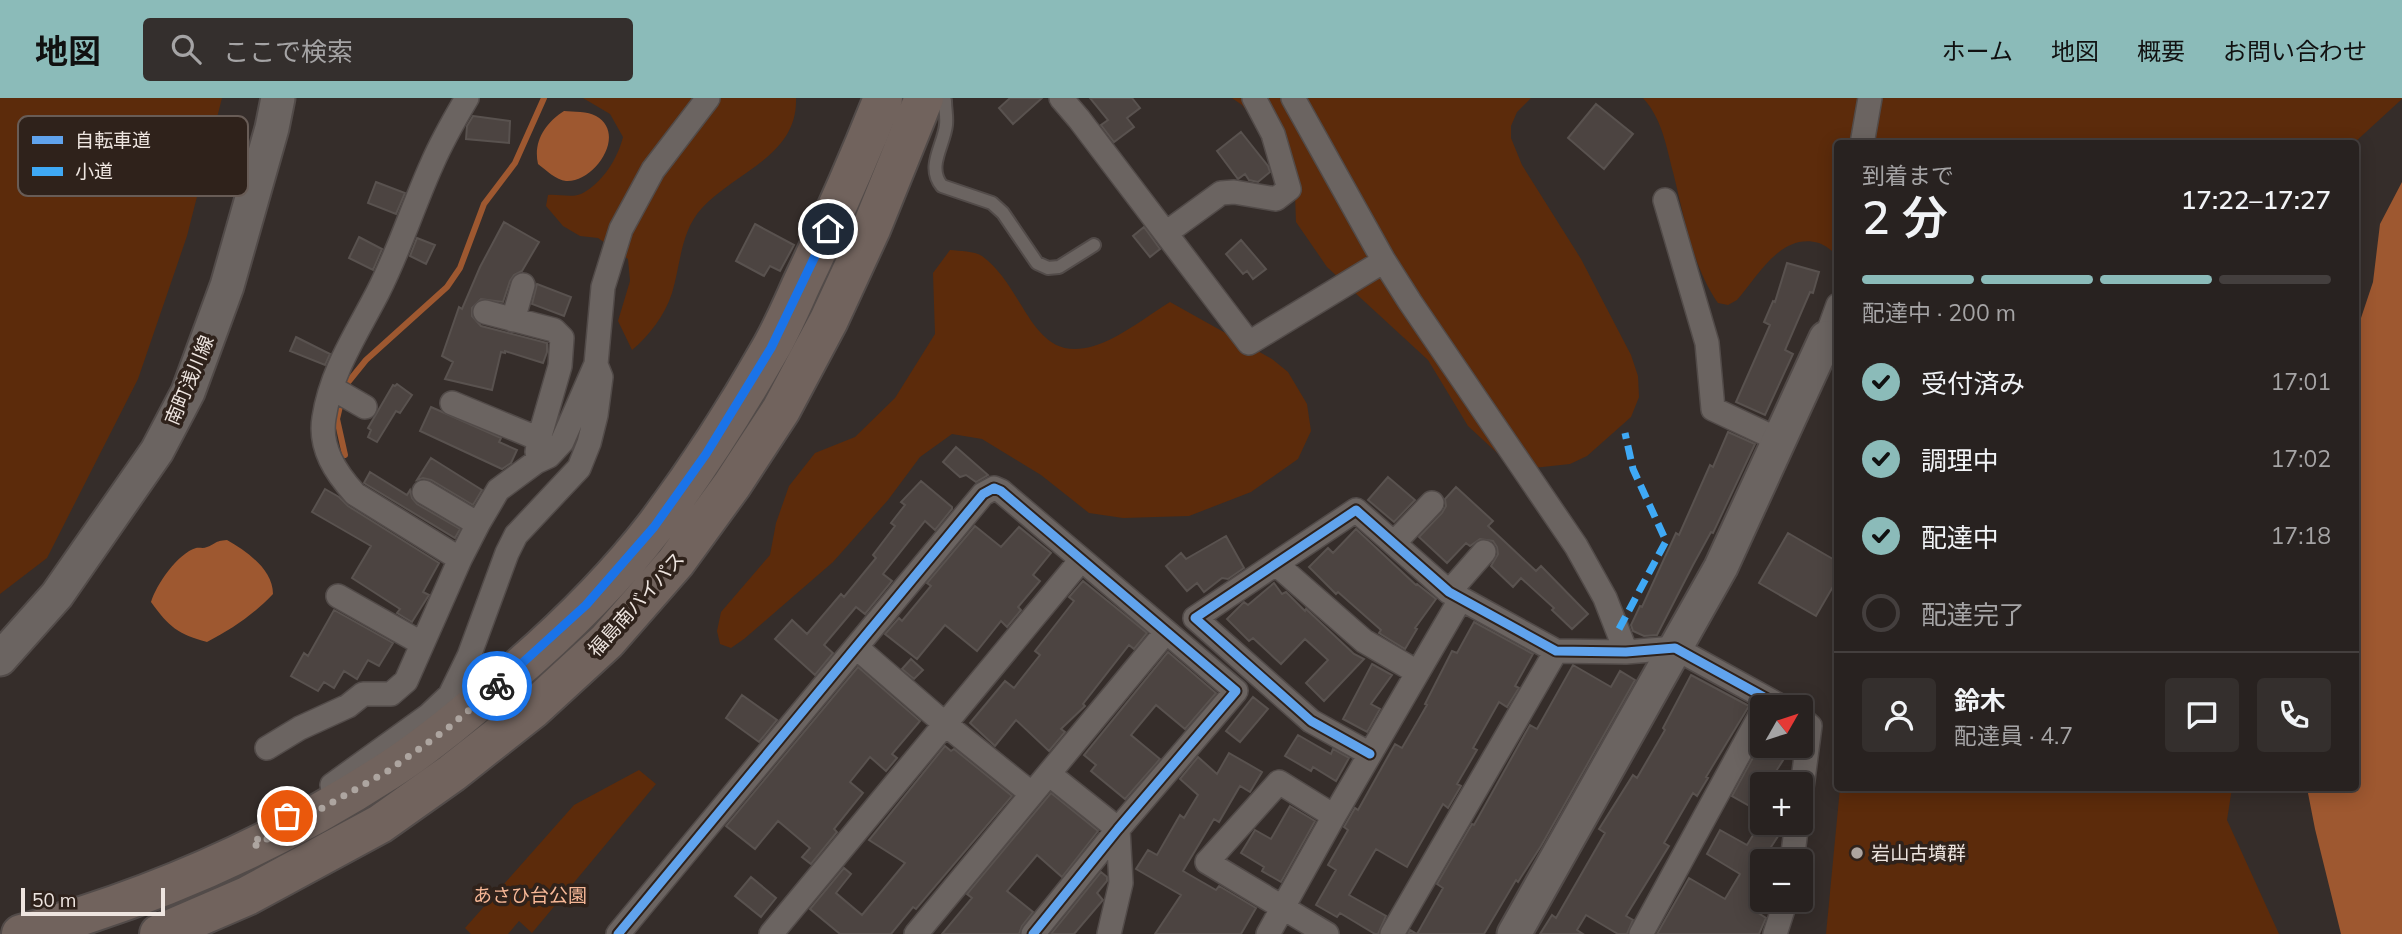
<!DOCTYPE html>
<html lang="ja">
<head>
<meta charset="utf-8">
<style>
	:root { --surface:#282220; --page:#342f2d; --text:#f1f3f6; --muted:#a5a4a5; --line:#443f3e; --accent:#8bbbb9 }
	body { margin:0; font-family:Mulish,"Noto Sans JP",sans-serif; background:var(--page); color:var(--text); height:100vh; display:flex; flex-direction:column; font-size:26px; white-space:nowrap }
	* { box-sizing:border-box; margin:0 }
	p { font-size:23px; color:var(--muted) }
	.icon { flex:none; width:38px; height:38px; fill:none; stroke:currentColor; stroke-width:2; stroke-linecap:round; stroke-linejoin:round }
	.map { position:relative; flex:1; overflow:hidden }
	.side { position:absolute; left:1834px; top:42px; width:525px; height:651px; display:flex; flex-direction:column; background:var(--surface); border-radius:7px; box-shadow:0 4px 18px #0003,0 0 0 2px var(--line) }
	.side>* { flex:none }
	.needle { width:46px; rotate:51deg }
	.controls { position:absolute; left:1750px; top:597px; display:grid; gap:14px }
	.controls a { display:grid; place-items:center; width:63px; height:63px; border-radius:7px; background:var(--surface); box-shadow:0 4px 18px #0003,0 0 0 2px var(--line); font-size:35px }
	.scale { position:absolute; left:21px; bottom:18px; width:144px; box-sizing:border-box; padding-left:7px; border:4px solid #eee5e0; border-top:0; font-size:19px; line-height:24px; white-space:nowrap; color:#eee5e0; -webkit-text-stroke:5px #2f221b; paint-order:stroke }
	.pin { position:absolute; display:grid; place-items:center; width:60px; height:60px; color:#fff; margin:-30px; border:4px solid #fff; border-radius:50%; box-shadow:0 2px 7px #0007 }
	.courier { position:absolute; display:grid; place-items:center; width:70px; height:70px; margin:-35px; border:5px solid #1a73e8; border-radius:50%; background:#fff; color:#222; box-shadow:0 2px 9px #0007 }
	.overview em { font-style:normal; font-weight:600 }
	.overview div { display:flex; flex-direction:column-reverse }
	.overview { display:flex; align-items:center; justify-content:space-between; height:119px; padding:0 28px }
	h1 { font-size:46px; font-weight:600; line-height:52px }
	.bar { display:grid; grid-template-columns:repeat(4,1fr); gap:10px 7px; align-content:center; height:84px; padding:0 28px }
	.bar i { height:9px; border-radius:5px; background:var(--line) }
	.bar .selected { background:var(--accent) }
	.bar p { grid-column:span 4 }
	.line { display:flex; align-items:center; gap:18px; padding:0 28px; border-top:2px solid var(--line) }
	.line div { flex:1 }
	.round { display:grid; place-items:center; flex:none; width:74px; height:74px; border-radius:7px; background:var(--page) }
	ol { padding:0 28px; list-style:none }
	li { display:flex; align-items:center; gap:21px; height:77px }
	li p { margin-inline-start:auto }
	li .icon { padding:7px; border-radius:50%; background:var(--accent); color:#111; stroke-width:4 }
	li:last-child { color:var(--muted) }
	li i { width:38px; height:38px; border:4px solid var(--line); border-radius:50% }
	header { display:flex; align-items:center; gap:42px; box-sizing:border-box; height:98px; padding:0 35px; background:var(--accent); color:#111 }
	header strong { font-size:33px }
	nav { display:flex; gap:38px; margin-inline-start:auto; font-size:24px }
	.search { width:490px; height:63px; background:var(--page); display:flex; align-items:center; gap:18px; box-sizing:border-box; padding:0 24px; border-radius:7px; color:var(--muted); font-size:26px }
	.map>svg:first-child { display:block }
</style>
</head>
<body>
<header>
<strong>地図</strong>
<div class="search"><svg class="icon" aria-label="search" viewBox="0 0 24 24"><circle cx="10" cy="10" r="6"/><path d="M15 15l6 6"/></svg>ここで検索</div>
<nav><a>ホーム</a><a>地図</a><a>概要</a><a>お問い合わせ</a></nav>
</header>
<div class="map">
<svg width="2402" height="836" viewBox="0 0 2402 836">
	<rect width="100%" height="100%" fill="#352d2a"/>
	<path fill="#5c2b0b" d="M0,0H222L187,138L138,281L47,460L0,496Z
		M583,0H796C798,58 735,74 702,110C680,134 681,166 672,195C665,217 649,238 632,252L618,223L630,183L628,161L598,140L580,138L563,128L546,108L548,97C559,96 571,100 581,96C602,86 618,60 623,39L610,16Z
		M1232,0H1531L1517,14L1511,28V40L1522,67L1581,161L1631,257L1638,278L1639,299L1631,319L1587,358L1570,366L1533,370L1508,365L1468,328L1428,262L1327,169L1296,124L1294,70L1242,7Z
		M1643,0H2402V1L2354,45L1838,46L1837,157C1832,153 1825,147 1819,145C1781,134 1758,178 1737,202L1728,207L1718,205C1692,168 1684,118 1673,74C1666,47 1662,21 1643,0Z
		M950,152C960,153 974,153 982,158C1032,195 1031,283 1115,239C1134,229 1152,215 1170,204L1272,261L1288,274L1307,306L1311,333L1298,361L1251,394L1189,418L1123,420L1089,415L1041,377L982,341L952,336L920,359L888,402L833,464L744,541L731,550L720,546L717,533L721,514L770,457L776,425L789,388L815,355L855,339L895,300L935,236L933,175Z
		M639,672L656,686L532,835L519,823L508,836H471L465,830L574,707Z
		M1840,690H2232L2227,722L2279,836H1826Z"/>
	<path fill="#9e5830" d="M564,13C573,14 588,13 596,18C628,36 594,85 566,83C556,82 546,72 538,66C533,44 545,25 564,13Z
		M2402,84V836H2341L2315,731L2307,690H2356V235L2373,184L2380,126Z
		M227,442C246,453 273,471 273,496C254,516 232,531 207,544C178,536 169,529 151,504C156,487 178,455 196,450C199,449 203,451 207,449C216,446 214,443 227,442Z"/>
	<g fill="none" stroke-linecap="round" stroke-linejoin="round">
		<path stroke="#9e5830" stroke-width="6" d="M345,288L366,262L447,189L460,170L484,106L515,65L544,0
			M341,304L337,321L345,357"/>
	</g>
	<path fill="#4c4441" stroke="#59524f" stroke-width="2" d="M1010,0H1042L1013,26L999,10Z
		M1090,0H1132L1140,10L1127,20L1134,29L1114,44L1101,27L1108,22Z
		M1596,6L1633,36L1604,71L1568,40Z
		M473,18L510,23L509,45L466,41L467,28Z
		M1241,34L1268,68L1270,74L1258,84L1249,82L1245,76L1238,81L1217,53Z
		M376,84L405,95L396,116L368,105Z
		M504,124L539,144L522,173L514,177L510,183L503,204L481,201L472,210V218L481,228L547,245V254L543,265L505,253V255L501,254L492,292L445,281L453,264L442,258L459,209L462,211L480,169Z
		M755,126L794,147L780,173L770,168L764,178L736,163Z
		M1144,129L1160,151L1150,159L1133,138Z
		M359,139L382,151L373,172L349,160Z
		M417,140L435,147L426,166L410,158Z
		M1241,142L1266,171L1253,181L1247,173L1243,176L1226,156Z
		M1787,165L1819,174L1813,195L1810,194L1785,252L1793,256L1765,317L1736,304L1770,227L1764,224L1773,203L1775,204Z
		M537,186L571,199L564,218L532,206Z
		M296,239L330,256L325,267L290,253Z
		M397,286L412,297L400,315L396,313L377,344L368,339L371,332L368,330L393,287L395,288Z
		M431,309L501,340L499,344L517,352L511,365L502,371L420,333Z
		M1728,334L1755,346L1713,435L1711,434L1693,467L1657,537L1644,538L1633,533L1631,527L1640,508L1642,509L1676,435L1679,437L1710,367L1713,369Z
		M956,349L988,377L976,384L966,377L960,379L943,364Z
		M431,360L482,392L473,407L431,382L423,380L417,382Z
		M370,374L407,397L410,392L412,400L417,406L460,431L455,440L364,385Z
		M1388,379L1415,402L1394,424L1368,402Z
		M921,383L952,409V411L935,432L925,423L883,476L892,483L865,516L856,509L824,547L833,555L815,577L775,541L792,522L807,536L841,496L844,499L876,460L873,457L895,428L891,425L905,407L901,404Z
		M1456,389L1493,423L1488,428L1536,473L1541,468L1588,516L1572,531L1552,512L1554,510L1521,480L1513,489L1491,468L1498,456L1497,449L1493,443L1480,441L1470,448L1466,445L1447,465L1419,439L1442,415L1446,408L1445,401Z
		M325,391L339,399L348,408L439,465L423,494L429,497L412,524L397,515L400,511L352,480L371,448L312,414Z
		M975,428L1001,449L1019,429L1051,455L1033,477L1040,483L1018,509L1021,512L1007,529L1001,523L977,553L945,527L917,561L885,536L899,520L902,523L931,488L927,485Z
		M1356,431L1416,487L1417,486L1436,501L1415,530L1417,531L1405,551L1379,535L1381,532L1338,494L1336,496L1309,469L1328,450L1333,455Z
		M1788,435L1838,464V480L1816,518L1759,485Z
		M1226,438L1244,470L1228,481L1222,480L1204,494L1197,485L1187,493L1166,468L1181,455L1186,461Z
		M1083,483L1147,535L1134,551L1129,547L1083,606L1085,608L1061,631L1065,634L1049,653L1016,622L995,648L970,625L1005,583L1014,590L1040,557L1035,553L1074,503L1069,499Z
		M1274,485L1282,496L1286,494L1305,513L1306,511L1354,556L1364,561L1324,603L1306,585L1328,562L1305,541L1281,566L1253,540L1249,543L1227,521L1244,504L1248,507Z
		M334,512L393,545L379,568L368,562L357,581L344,573L334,590L324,584L318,593L291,578L304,555L308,558Z
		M1474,524L1533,556L1515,588L1519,590L1507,609L1499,604L1473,650L1477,652L1457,686L1461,688L1448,710L1443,706L1407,769L1376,751L1349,797L1386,818L1378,836H1375L1340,815L1337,819L1316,807L1336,772L1328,767L1348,732L1344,729L1355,710L1358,712L1395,646L1402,650L1427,607L1425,606L1452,553L1457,555Z
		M1168,554L1216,595L1185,631L1156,607L1131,637L1160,661L1125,701L1091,673L1096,667L1084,657Z
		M911,561L923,572L914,581L902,571Z
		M1372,566L1392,577L1371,606L1380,611L1367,634L1343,621Z
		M1573,567L1611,589L1620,573L1635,582L1541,748L1518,784L1516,782L1484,836H1408L1410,832L1417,836L1443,790L1437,786L1472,726L1474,727L1530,627L1537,631Z
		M858,569L920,623L892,656L897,660L886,673L870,659L850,684L863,695L834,731L837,734L811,766L802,759L810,750L778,723L755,751L726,728Z
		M1691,577L1749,608L1706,679L1708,680L1697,698L1693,695L1664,745L1669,748L1626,818L1633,822L1627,836H1618L1586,817L1577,832L1583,836H1540L1552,817L1556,820L1605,735L1599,731L1633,677L1637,680L1665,632L1663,630Z
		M742,597L777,622L759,644L726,620Z
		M1253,599L1268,611L1240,644L1226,633Z
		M1298,637L1331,656L1333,651L1349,660L1336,683L1313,669L1311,673L1285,658Z
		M1762,643V648H1792L1768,686H1762V715L1732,698Z
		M945,648L951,653L954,651L1012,698L916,811L913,809L891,836H840L810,811L844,770L851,776L836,795L862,817L905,765L869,742Z
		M1229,655L1262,674L1250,694L1240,688L1219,724L1214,721L1183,773L1216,792L1219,788L1256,810L1241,836H1155L1181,797L1136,771L1148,752L1157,757L1180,717L1184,720L1198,697L1180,681L1198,659L1217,676Z
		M1051,695L1098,733L1062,779L1037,757L1007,793L1033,814L1022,828L1019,836H942L972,800L967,796Z
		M1290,708L1315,723L1281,784L1262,773L1264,769L1241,755L1255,732L1271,741Z
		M1761,724H1783L1782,732L1762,763V793L1752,811L1766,820L1759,836H1657L1689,780L1725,801L1740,776L1707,756L1720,732L1747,747Z
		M1101,774L1107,779V783L1097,795L1103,802L1074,836H1051Z
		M751,779L776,800L761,819L735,798Z"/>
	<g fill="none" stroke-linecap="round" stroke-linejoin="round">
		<defs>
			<path id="lane" d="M938,0L945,3C945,11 947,19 946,27C944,47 926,69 942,88L992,105L1003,115L1037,165L1048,170L1059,169L1094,147"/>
			<path id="street" d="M1061,0L1079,21L1249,245L1384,163
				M1293,0L1384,163L1410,204L1576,448L1605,500L1626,554
				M1862,46L1870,0
				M1665,102L1707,245L1713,311L1779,342
				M1166,135L1221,95L1234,94L1276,101L1289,91L1273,36L1254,0
				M485,214L554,232L562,240L560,268L539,341
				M513,222L523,187
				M1826,240L1838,207
				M332,290L365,309
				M452,305L539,341L537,354
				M424,394L478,426
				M1394,445L1432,405
				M460,461L355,396C336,375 319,350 324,320C331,273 357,235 378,194C399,153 413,108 432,66C442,43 454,22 467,0
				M1276,466L1364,543L1417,574
				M1449,494L1484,454
				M338,498L421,545
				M857,550L945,626L1032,696
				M1801,620L1810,628L1801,697
				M267,650L300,630L348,608L363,596H391L406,583L460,461L478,426L498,392L536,364L549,358L562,344L596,266L603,189L621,131L653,72L708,0
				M1370,656L1311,623L1195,520L1356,412L1449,494L1556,553L1626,554L1675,550L1782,609
				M1049,676L1118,731L1121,785L1109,836
				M332,687L429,617L450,597L469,558L507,455L516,437L579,370L589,345L596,317L601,279L597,269
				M1792,763L1797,724
				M618,836L983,396L994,390L1001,393L1236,593L1118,731L1033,836
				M771,836L1081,462
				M916,836L1166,534
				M1268,836L1334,718L1460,502
				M1327,836L1207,764L1279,684L1334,718
				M1392,836L1556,553
				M1641,836L1762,614
				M1775,836L1786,802"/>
			<path id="secondary" d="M0,561L57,497L157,353L188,294L227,188L272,30L278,0
				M1514,836L1721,469L1826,240"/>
			<path id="highway" d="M21,836C150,801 275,746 388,673C430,646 468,613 507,580C561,534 613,483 656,427C697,372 735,313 769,253C782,231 792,207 802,185C831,124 858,63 883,0
				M159,836L247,798L380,726L452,675L533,611L607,543L676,464L732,387L781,312L829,222L871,131L924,0"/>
		</defs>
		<use href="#lane" stroke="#524b49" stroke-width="16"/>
		<use href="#street" stroke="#524b49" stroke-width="26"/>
		<use href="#secondary" stroke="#524b49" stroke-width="37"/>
		<use href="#highway" stroke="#524b49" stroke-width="42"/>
		<use href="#lane" stroke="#6b6461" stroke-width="12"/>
		<use href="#street" stroke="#6b6461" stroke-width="23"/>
		<use href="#secondary" stroke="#6b6461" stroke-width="33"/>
		<use href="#highway" stroke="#71635d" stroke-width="38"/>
		<path stroke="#3fa9f5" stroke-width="7" stroke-dasharray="14 7" stroke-linecap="butt" d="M1619,531L1666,443L1633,371L1625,335"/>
		<defs>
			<path id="cycleway" d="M1370,656L1311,623L1195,520L1356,412L1449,494L1556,553L1626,554L1675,550L1782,609
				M618,836L983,396L994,390L1001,393L1236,593L1118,731L1033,836"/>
		</defs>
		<use href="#cycleway" stroke="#2f221b" stroke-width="13"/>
		<use href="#cycleway" stroke="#60a3ed" stroke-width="9"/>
	</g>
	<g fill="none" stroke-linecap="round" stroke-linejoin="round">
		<path stroke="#ada5a0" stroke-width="7" stroke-dasharray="0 12.6" d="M287,718L260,737L253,749L388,673L447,631L497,588"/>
		<path stroke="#1a73e8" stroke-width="9" d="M497,588L586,507L654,429L706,356L771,250L828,131"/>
	</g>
	<circle fill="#ada5a0" stroke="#2f221b" stroke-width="2.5" cx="1857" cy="755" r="7"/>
	<g text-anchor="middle" stroke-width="7" stroke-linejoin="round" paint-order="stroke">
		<g font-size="19" fill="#eee5e0" stroke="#2f221b">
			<text transform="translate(189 282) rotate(-67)" y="7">南町浅川線</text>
			<text transform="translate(636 506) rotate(-48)" y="7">福島南バイパス</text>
		</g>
		<g font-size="19" fill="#eee5e0" stroke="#2f221b" text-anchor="start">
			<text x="1871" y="762">岩山古墳群</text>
		</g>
		<g font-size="19" fill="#f6b796" stroke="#2f221b">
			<text x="530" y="804">あさひ台公園</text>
		</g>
	</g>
	<rect x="18" y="18" width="230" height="80" rx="10" fill="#2f221b" stroke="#685c56" stroke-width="2"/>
	<rect x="32" y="38" width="31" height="8" fill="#60a3ed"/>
	<rect x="32" y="69" width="31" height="9" fill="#3fa9f5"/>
	<g font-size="19" fill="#eee5e0">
		<text x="75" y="49">自転車道</text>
		<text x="75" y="80">小道</text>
	</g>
</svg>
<div class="controls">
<a><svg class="needle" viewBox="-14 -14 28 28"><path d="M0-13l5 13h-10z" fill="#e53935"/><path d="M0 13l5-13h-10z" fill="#a5a4a5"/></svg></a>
<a>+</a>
<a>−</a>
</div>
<div class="scale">50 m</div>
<div class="pin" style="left:287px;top:718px;background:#ea580c"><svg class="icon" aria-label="bag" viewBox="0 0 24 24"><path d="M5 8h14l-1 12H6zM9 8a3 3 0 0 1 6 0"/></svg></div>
<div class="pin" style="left:828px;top:131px;background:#1f2937"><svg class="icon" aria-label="home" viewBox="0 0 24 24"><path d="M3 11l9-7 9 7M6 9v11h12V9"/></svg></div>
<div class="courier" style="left:497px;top:588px"><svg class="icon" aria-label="bike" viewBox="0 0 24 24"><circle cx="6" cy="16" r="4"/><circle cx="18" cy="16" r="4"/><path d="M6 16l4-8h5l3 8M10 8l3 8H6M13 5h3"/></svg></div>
<section class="side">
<div class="overview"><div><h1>2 分</h1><p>到着まで</p></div><em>17:22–17:27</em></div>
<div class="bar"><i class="selected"></i><i class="selected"></i><i class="selected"></i><i></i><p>配達中 · 200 m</p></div>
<ol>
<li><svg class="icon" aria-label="check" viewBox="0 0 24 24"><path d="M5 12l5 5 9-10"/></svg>受付済み<p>17:01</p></li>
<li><svg class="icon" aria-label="check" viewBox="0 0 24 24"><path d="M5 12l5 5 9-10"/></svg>調理中<p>17:02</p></li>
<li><svg class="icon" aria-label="check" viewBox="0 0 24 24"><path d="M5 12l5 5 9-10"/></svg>配達中<p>17:18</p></li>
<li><i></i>配達完了</li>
</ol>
<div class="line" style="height:126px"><a class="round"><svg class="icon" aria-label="person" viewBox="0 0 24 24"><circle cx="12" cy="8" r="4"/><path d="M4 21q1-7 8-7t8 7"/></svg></a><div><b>鈴木</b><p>配達員 · 4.7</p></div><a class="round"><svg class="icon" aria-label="chat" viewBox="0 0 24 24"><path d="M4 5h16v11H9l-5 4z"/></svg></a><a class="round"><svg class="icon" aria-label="phone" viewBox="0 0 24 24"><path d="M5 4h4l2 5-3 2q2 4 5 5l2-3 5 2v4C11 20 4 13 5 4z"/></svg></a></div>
</section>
</div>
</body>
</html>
